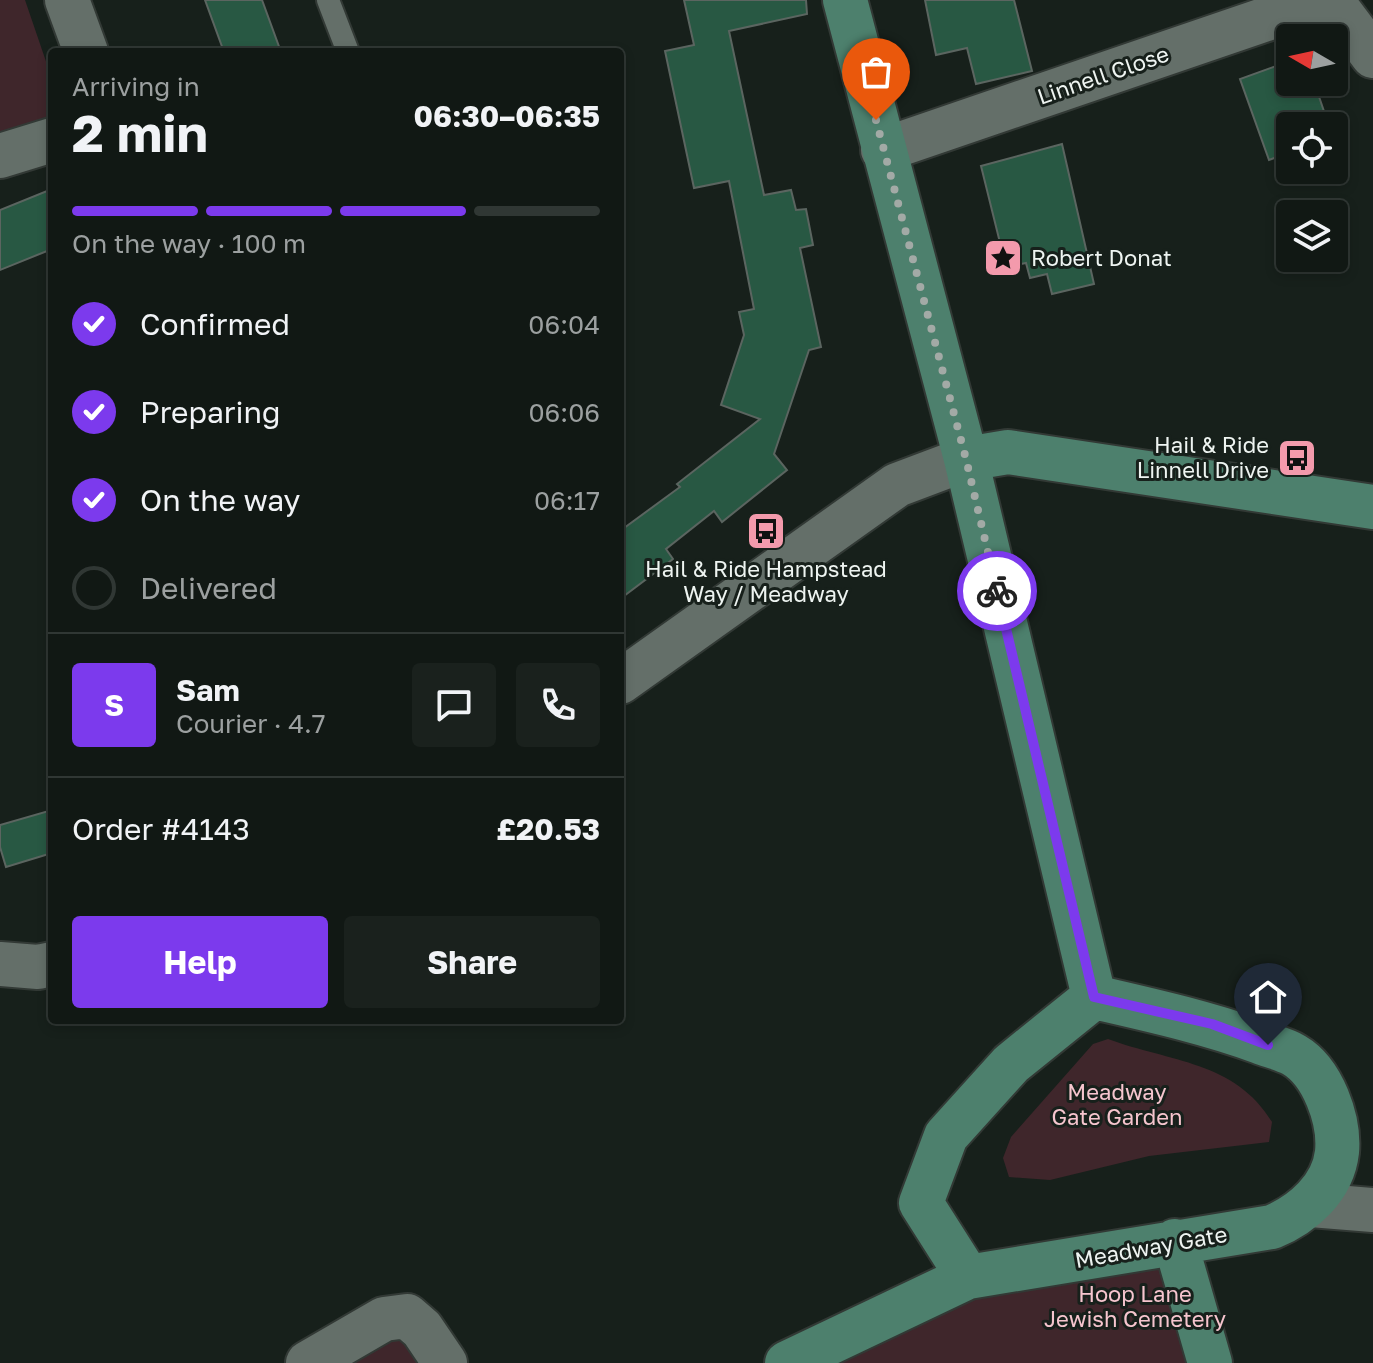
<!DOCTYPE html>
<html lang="en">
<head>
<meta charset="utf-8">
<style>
	:root { --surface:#111814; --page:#1a211d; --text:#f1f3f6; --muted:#9ca0a0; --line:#303734; --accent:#7c3aed }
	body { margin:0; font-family:"Golos Text",sans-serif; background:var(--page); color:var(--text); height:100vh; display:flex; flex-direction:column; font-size:30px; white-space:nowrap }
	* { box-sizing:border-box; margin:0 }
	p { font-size:26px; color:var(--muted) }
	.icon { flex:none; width:44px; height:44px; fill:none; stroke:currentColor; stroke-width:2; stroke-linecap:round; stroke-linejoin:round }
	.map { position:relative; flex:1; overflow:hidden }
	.drawer { position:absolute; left:48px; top:48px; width:576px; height:976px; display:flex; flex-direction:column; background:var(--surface); border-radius:8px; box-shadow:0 4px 12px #0003,0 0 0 2px var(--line) }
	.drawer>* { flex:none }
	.needle { width:52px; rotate:279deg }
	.fabs { position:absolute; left:1276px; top:24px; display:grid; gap:16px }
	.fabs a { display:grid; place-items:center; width:72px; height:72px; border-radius:8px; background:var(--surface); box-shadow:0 4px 12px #0003,0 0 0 2px var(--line); font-size:40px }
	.pin { position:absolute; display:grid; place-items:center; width:68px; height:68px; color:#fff; margin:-82px -34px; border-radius:50% 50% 50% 0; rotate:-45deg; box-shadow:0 0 8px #0007 }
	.pin .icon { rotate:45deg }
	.courier { position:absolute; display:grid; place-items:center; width:80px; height:80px; margin:-40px; border:6px solid #7c3aed; border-radius:50%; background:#fff; color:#222; box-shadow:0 2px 10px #0007 }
	.headline em { font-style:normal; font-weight:700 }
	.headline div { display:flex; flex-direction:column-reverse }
	.headline { display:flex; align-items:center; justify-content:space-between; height:136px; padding:0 24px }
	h1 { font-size:52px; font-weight:700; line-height:60px }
	.bar { display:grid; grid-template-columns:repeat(4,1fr); gap:12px 8px; align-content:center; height:96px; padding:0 24px }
	.bar i { height:10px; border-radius:6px; background:var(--line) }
	.bar .on { background:var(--accent) }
	.bar p { grid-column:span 4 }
	.line { display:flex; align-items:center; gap:20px; padding:0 24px; border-top:2px solid var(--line) }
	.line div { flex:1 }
	.round { display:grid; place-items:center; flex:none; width:84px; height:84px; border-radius:8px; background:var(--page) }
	ol { padding:0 24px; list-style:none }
	li { display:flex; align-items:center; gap:24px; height:88px }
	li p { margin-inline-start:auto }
	li .icon { padding:8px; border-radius:50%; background:var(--accent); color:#fff; stroke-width:4 }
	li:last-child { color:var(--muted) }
	li i { width:44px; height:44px; border:4px solid var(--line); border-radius:50% }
	.button { display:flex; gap:16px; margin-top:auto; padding:16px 24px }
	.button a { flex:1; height:92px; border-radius:8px; background:var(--accent); color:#fff; font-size:32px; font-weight:700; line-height:92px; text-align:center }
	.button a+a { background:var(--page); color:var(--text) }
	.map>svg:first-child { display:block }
</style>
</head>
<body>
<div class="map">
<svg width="1373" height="1363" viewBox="0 0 1373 1363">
	<rect width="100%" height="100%" fill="#17201b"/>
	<path fill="#3f262b" d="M0,0H25L52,79V117L0,137Z
		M1108,1039C1170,1062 1235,1061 1272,1122L1269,1142L1149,1156L1050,1180L1009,1177L1003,1158L1011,1137L1093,1044Z
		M1175,1241L1210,1363H800L968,1277Z
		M401,1332L429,1363H327Z"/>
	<path fill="#285843" stroke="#5b6560" stroke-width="2" d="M205,0H262L281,52H224Z
		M684,0H806L807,14L729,31L764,195L791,190L796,210L806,209L813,245L800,248L821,347L809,350L774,454L787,470L722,522L714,511L666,549L673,559L620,599V531L680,487L677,484L760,419L721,405L744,335L739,312L754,309L729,181L694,188L665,51L694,45Z
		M925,0H1014L1032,71L976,84L967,48L936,55Z
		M1290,61V82H1314L1329,126H1290V152L1269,160L1240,79Z
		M1062,144L1094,284L1052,294L1047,274L1030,278L1026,263L1006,267L981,166Z
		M52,189V249L0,270V210Z
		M52,810V853L6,867L0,847V825Z"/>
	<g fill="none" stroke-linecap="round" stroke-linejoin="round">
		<defs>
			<path id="lane" d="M328,0L348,52"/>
			<path id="street" d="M67,0L86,52
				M1331,0L1373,56
				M883,150L1322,0
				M0,156L52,140
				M620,682L897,485L966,459
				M0,964L38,967L52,964
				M1311,1205L1373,1210
				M308,1363L384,1319L407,1316L422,1329L445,1363"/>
			<path id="secondary" d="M845,0L966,459L1094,997
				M966,459L1008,452L1373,507
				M1094,997C1150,1010 1205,1022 1260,1042C1270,1046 1284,1049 1294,1055C1323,1072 1340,1120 1337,1152C1333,1188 1303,1214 1272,1227L968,1277L921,1203L946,1136L1011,1064Z
				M1175,1241L1210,1363
				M787,1363L968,1277"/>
		</defs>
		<use href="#lane" stroke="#323935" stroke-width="26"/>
		<use href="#street" stroke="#323935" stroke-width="48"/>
		<use href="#secondary" stroke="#323935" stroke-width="48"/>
		<use href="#lane" stroke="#646f69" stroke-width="22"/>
		<use href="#street" stroke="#646f69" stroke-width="44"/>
		<use href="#secondary" stroke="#4d806d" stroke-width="44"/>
	</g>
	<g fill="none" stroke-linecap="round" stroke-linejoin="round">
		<path stroke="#a3aaa6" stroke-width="8" stroke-dasharray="0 14.4" d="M876,120L966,459L997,591"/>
		<path stroke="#7c3aed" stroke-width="10" d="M997,591L1094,997L1212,1024L1268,1045"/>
	</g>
	<defs>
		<symbol id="sight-square" viewBox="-11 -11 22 22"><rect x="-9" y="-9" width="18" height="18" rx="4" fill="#f39aac" stroke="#17201b"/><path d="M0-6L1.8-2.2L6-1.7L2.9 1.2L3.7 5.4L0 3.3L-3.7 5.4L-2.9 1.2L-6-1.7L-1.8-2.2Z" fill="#111"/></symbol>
		<symbol id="bus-square" viewBox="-11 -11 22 22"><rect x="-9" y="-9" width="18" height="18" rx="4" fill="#f39aac" stroke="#17201b"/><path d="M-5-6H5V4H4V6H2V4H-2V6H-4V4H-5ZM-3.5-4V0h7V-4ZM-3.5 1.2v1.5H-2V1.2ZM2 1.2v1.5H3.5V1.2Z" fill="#111"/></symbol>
	</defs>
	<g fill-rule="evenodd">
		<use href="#sight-square" x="981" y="236" width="44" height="44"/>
		<use href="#bus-square" x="1275" y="436" width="44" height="44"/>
		<use href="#bus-square" x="744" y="509" width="44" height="44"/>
	</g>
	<g text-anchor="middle" stroke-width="6" stroke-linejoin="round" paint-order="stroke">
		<g font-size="22" fill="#eef4f1" stroke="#17201b">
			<text transform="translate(1103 75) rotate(-19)" y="8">Linnell Close</text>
			<text transform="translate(1151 1247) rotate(-10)" y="8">Meadway Gate</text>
		</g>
		<g font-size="22" fill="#eef4f1" stroke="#17201b" text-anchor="start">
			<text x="1031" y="266">Robert Donat</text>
			<text x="1269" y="453" text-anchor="end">Hail &amp; Ride<tspan x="1269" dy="25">Linnell Drive</tspan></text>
			<text x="766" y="577" text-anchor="middle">Hail &amp; Ride Hampstead<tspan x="766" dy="25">Way / Meadway</tspan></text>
		</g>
		<g font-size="22" fill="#f6c5ce" stroke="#17201b">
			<text x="1117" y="1100">Meadway<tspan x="1117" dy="25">Gate Garden</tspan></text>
			<text x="1135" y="1302">Hoop Lane<tspan x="1135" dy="25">Jewish Cemetery</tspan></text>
		</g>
	</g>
</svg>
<div class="fabs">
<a><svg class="needle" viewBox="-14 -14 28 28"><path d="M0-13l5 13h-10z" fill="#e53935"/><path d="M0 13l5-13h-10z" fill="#9ca0a0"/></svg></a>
<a><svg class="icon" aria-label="locate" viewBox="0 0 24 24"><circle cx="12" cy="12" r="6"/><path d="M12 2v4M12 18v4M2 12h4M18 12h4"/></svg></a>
<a><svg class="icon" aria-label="layers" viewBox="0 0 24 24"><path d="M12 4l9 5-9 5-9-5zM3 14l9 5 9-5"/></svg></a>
</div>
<div class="pin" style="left:876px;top:120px;background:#ea580c"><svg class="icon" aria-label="bag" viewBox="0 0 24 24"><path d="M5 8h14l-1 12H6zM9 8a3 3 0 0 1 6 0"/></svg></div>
<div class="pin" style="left:1268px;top:1045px;background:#1f2937"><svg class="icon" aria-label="home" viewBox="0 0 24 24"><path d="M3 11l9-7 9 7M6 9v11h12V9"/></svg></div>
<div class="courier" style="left:997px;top:591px"><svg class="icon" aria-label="bike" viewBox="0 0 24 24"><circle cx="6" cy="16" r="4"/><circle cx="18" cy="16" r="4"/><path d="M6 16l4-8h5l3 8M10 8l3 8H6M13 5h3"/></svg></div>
<section class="drawer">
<div class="headline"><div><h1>2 min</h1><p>Arriving in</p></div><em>06:30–06:35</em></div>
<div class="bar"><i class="on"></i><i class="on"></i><i class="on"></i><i></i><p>On the way · 100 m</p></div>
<ol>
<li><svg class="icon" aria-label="check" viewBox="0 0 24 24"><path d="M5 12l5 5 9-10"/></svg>Confirmed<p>06:04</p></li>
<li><svg class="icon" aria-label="check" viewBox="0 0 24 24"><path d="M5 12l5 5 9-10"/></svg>Preparing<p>06:06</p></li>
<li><svg class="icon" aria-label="check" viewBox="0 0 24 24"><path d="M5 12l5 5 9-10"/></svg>On the way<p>06:17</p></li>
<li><i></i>Delivered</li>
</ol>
<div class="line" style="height:144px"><b class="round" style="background:var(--accent);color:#fff">S</b><div><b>Sam</b><p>Courier · 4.7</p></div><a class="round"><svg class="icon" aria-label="chat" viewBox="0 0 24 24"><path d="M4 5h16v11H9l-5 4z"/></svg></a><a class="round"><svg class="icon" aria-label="phone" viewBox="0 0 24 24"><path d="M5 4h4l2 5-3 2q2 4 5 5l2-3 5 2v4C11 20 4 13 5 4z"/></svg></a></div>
<div class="line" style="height:104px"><div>Order #4143</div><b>£20.53</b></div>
<div class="button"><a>Help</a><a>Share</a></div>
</section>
</div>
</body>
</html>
